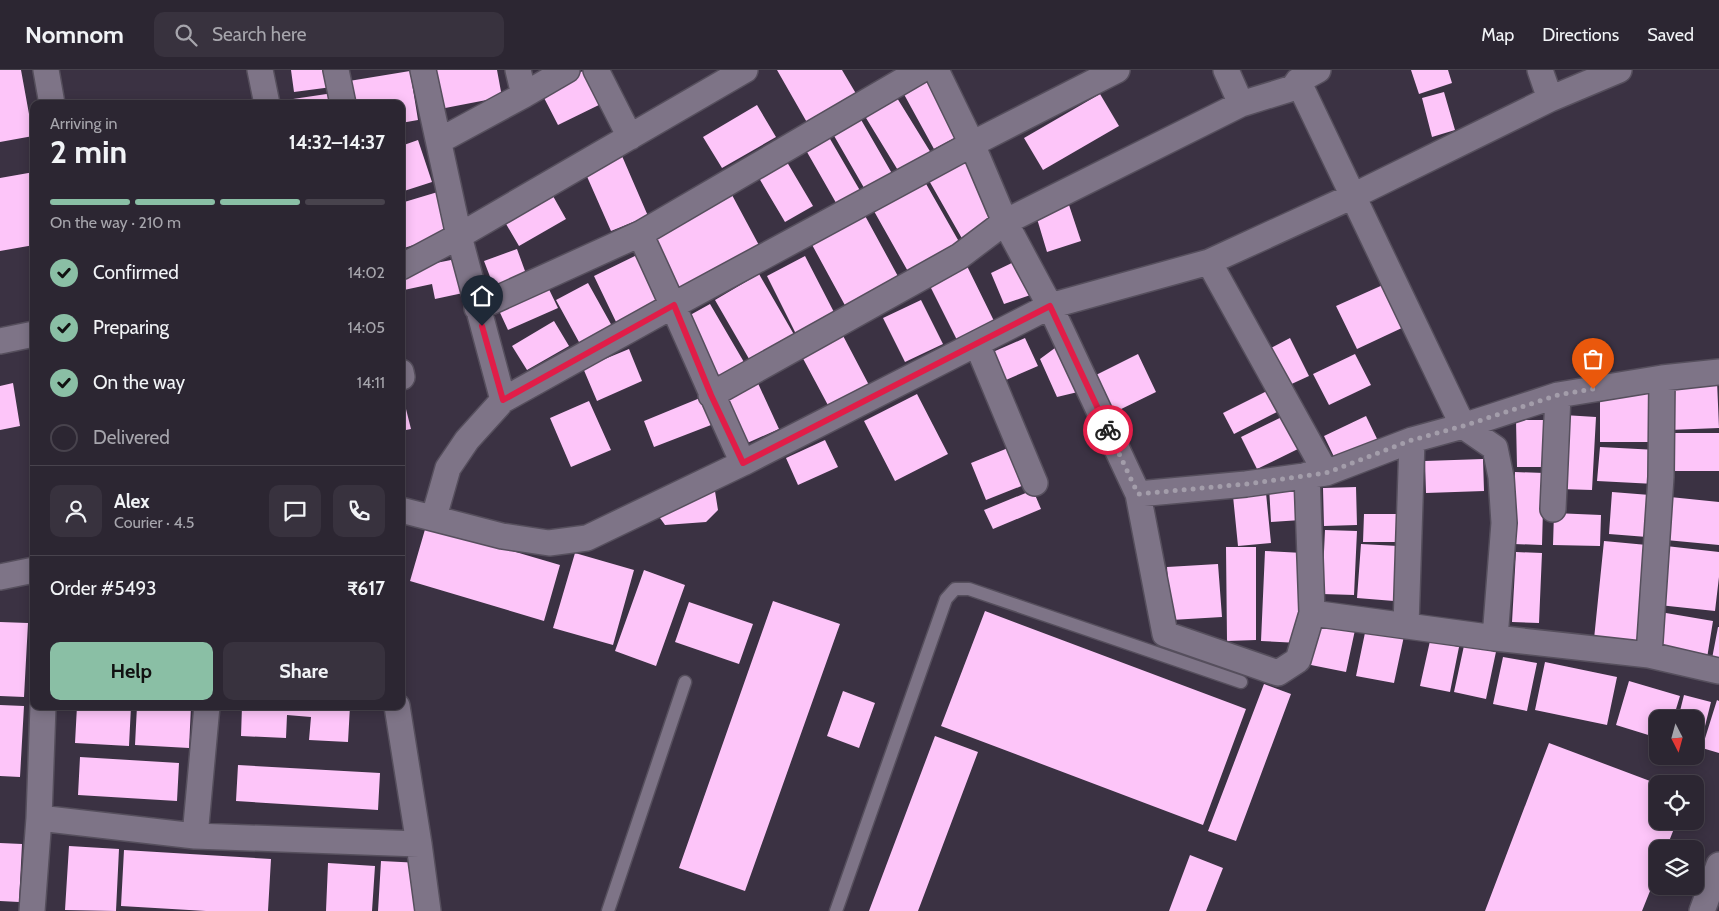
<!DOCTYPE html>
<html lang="en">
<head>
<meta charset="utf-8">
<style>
	:root { --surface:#2c2632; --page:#38323e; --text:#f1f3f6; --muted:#a6a5ac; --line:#48434d; --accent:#8abfa5 }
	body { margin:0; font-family:Cabin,sans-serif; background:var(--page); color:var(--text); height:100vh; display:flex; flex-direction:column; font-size:19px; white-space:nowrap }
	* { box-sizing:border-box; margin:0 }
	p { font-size:16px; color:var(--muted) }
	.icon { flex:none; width:28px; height:28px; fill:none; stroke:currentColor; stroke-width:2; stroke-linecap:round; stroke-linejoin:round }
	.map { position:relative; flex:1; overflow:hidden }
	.panel { position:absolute; left:30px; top:30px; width:375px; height:610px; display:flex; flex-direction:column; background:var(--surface); border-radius:10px; box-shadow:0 2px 12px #0003,0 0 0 1px var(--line) }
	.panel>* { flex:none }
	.needle { width:32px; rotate:174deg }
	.fabs { position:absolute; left:1649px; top:640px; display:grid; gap:10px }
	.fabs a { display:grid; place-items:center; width:55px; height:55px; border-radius:10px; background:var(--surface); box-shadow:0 2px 12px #0003,0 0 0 1px var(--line); font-size:25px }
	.pin { position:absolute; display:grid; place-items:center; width:42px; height:42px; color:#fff; margin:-51px -21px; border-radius:50% 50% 50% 0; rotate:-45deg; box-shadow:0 0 5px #0007 }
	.pin .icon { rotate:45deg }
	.courier { position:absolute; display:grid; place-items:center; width:50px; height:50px; margin:-25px; border:4px solid #e11d48; border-radius:50%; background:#fff; color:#222; box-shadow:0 1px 6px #0007 }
	.headline em { font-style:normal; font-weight:700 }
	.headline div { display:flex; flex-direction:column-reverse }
	.headline { display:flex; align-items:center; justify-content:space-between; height:85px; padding:0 20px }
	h1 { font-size:32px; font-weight:700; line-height:38px }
	.bar { display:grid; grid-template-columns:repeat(4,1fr); gap:8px 5px; align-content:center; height:60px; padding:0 20px }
	.bar i { height:6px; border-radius:4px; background:var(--line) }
	.bar .selected { background:var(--accent) }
	.bar p { grid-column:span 4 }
	.line { display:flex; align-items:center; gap:12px; padding:0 20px; border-top:1px solid var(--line) }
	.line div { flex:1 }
	.round { display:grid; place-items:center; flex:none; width:52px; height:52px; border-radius:10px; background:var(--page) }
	ol { padding:0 20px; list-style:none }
	li { display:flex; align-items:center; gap:15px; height:55px }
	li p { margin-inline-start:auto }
	li .icon { padding:5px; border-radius:50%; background:var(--accent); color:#111; stroke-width:4 }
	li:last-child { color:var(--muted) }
	li i { width:28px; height:28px; border:2px solid var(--line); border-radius:50% }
	.button { display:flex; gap:10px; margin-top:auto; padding:10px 20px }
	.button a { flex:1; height:58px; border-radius:10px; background:var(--accent); color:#111; font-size:20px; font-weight:700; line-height:58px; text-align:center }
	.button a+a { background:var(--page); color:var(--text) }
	header { display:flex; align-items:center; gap:30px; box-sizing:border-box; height:70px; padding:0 25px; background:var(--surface); border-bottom:1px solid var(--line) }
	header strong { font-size:24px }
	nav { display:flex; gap:28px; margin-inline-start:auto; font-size:18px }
	.search { width:350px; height:45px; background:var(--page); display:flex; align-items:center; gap:12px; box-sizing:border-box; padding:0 18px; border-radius:10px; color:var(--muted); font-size:19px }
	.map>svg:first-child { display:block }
</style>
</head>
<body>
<header>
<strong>Nomnom</strong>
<div class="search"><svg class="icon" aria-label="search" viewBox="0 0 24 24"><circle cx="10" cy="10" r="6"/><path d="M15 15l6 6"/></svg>Search here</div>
<nav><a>Map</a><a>Directions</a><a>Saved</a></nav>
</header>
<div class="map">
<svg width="1719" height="841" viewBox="0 0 1719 841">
	<rect width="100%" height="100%" fill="#3b3243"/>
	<path fill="#fdc5f9" d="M0,0H21L33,66L0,72Z
		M291,0H330L332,17L294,22Z
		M433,0H497L502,27L440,39Z
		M585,0L605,32L558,55L541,22Z
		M777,0H842L858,27L809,56Z
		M1411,0H1448L1452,13L1419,24Z
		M410,1L418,50L401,53V34H353L349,11Z
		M930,1L964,63L934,79L900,17Z
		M340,22L341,34H294L293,29Z
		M1444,22L1455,60L1432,67L1422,28Z
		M894,23L931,83L899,102L863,43Z
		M1100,24L1119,56L1043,100L1024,68Z
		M757,35L776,67L722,98L703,67Z
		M856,41L894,107L867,123L829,57Z
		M826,62L862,124L839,138L803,75Z
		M418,70L432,112L401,122V76Z
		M622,86L648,146L611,161L585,102Z
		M784,87L813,136L785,152L756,103Z
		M968,89L996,143L964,172L927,107Z
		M34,102V175L0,181V108Z
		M921,105L962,177L910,205L870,134Z
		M549,119L566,149L519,176L502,147Z
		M441,121L454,162L401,179V133Z
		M732,125L761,179L680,224L650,169Z
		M1068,132L1081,171L1047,182L1035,142Z
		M863,142L900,210L847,239L810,171Z
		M517,179L529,212L497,225L484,191Z
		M639,184L663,234L618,256L594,206Z
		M805,186L837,248L798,268L767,206Z
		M1022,188L1039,222L1004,234L991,203Z
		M456,189L463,223L435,229L432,214L404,220L401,200Z
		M966,194L994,251L957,270L928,212Z
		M759,204L796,268L752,294L715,230Z
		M545,211L558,238L508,260L496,234Z
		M588,213L617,265L585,283L556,230Z
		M1385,214L1404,257L1357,279L1336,236Z
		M921,230L943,274L905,292L883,248Z
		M710,234L748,299L721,315L683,249Z
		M554,251L569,276L527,300L512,276Z
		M840,260L870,317L830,339L799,281Z
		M1025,268L1038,296L999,313L986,285Z
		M1290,268L1309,306L1285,317L1267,280Z
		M1059,275L1082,321L1057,327L1040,289Z
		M629,279L642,311L597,331L583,298Z
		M1138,284L1156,322L1113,343L1094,306Z
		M1355,284L1371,315L1329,335L1313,304Z
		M756,309L779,359L745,374L722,325Z
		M1717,311L1719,358L1669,360L1668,313Z
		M13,313L20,356L0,360V316Z
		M401,319L411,359L401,361Z
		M1271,319L1281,340L1234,364L1223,343Z
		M1658,323V372H1600V324Z
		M917,324L948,384L895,411L864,351Z
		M700,328L711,355L654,377L644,351Z
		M589,331L611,380L571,397L550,348Z
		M1288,344L1304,376L1257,399L1241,367Z
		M1564,345L1596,347L1592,420L1559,419Z
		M1366,346L1379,373L1337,393L1324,366Z
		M1516,350H1546V397H1517Z
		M1670,363H1719V401H1670Z
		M825,370L838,397L798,415L786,388Z
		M1013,376L1029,413L986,430L971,393Z
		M1600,377L1657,380L1655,414L1597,411Z
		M1483,389L1484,421L1426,423L1425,391Z
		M1515,402L1544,403L1542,475L1514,474Z
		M1298,414L1301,450L1271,452L1269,416Z
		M714,415L718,440L706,452L665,455L655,441Z
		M1356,417L1357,455L1324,456L1323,418Z
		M1033,420L1041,439L993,459L984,440Z
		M1612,422L1650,425L1647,467L1609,464Z
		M1266,423L1271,473L1238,476L1233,426Z
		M1670,427L1719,432V475L1666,470Z
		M1554,443L1601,445L1600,476L1553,475Z
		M1364,444H1400L1399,472H1363Z
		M426,456L560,495L544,551L410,511Z
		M1325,460L1357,461L1354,525L1322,524Z
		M1604,471L1647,475L1637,574L1594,569Z
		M1361,474L1398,476L1394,531L1357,528Z
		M1666,476L1719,482V507L1715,541L1659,535Z
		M1226,477H1256V570L1227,571Z
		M1265,481L1303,483L1299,573L1261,571Z
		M1516,482L1542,483L1539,553L1512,552Z
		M575,483L634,500L613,575L553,558Z
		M1218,494L1222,547L1171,550L1167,497Z
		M644,500L685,515L656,596L615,581Z
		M773,531L840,554L745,821L679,798Z
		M689,532L753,554L739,594L675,572Z
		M985,541L1246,639L1203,755L941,656Z
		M1660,542L1713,551L1707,588L1654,579Z
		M0,552L28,553L24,627L0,626Z
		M1314,552L1355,560L1346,602L1306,594Z
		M1718,557H1719V595L1711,594Z
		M1366,558L1404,566L1394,613L1356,606Z
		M1430,571L1459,577L1450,622L1420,616Z
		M1465,571L1497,577L1486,629L1454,622Z
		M1503,587L1537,593L1527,641L1493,634Z
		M1545,592L1617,607L1607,655L1535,640Z
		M1629,611L1680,626L1673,649H1658V668L1616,655Z
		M1264,614L1291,624L1236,771L1208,761Z
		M843,621L875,633L859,678L827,666Z
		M1684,625L1711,632L1700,676L1695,675V649H1678Z
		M1717,630L1719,631V683L1702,678Z
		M0,635L24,636L20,707L0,706Z
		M77,636H131L129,676L75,673Z
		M137,636H191L189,678L135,675Z
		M242,636H350L348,672L309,670L311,647L287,645L286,668L241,666Z
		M935,666L978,682L918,841H869Z
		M1549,673L1658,714V751H1677L1666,779H1658V801L1642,841H1485Z
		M80,687L179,693L177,731L78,725Z
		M238,695L380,703L378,740L236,731Z
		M0,773L22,774L19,832L0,831Z
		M69,776L119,779L116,841L65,840Z
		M124,780L271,789L268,841H206L121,836Z
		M1190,785L1223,798L1206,841H1169Z
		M381,791L421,793L418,841H378Z
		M328,793L375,796L372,841H326Z"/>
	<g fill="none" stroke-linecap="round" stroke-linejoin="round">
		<defs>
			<path id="service" d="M608,841L685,612
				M836,841L946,529L955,519H969L1241,612"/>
			<path id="minor" d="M46,0L52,34
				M260,0L267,34
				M336,0L343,34
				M423,0L459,166L503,330L674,235L972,74L1117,0
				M518,0L524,25
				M596,0L630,67
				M936,0L972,74L1005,152L1050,236L1138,424L1165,564L1278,603L1298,590L1312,543
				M1226,0L1241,34
				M1540,0L1550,29
				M439,71L524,25L567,0
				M640,164C676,240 708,317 743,393
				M1209,192L1326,403
				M401,197L459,166L745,0
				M477,238L640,164L921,0
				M0,271L34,264
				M977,274L1035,413
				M401,302L402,307
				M1719,302L1662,308L1558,325L1463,356L1495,378L1501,407L1504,453L1495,568L1649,585L1719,601
				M711,325L960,186L1005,152L1241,34L1293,18L1298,11L1318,0
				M1307,405L1312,543L1495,568
				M1138,424L1246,414L1326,403L1412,370L1463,356L1298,11
				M1553,439L1558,325
				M401,440L502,466L549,473L587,468L743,393L1050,236L1209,192L1353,126L1550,29L1619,0
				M434,447L448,398L467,370L503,330
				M0,507L34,500
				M1406,556L1412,370
				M1649,585L1661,407L1662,308
				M397,636L419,774L428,841
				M39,748L195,766L419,774
				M195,766L207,636
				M32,841L39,748L43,636
				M1702,841L1719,795"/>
		</defs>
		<use href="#service" stroke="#564f5d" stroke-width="15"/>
		<use href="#minor" stroke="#564f5d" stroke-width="28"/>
		<use href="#service" stroke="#7e7487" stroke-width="12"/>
		<use href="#minor" stroke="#7e7487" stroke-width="25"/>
	</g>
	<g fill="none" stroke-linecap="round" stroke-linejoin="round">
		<path stroke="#a39daa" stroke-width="5" stroke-dasharray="0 9" d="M1108,360L1138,424L1246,414L1326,403L1412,370L1463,356L1558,325L1593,319"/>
		<path stroke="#e11d48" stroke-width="6" d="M482,256L503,330L674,235L711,325L743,393L1050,236L1108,360"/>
	</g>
</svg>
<div class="fabs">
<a><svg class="needle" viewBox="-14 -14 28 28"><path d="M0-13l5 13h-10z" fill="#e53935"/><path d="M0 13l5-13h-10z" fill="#a6a5ac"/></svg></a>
<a><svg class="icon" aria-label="locate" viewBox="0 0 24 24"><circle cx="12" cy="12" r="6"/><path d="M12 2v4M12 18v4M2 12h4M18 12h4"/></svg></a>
<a><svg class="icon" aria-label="layers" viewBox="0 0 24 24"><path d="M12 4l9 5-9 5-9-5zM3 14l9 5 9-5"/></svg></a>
</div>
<div class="pin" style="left:1593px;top:319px;background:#ea580c"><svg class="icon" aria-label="bag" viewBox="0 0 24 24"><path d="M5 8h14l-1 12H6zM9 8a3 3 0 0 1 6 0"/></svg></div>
<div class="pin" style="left:482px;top:256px;background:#1f2937"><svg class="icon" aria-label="home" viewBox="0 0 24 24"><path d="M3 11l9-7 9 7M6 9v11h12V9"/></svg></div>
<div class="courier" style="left:1108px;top:360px"><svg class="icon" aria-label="bike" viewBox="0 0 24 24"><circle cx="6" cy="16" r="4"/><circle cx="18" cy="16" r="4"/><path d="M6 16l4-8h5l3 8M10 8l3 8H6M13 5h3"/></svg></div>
<section class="panel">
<div class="headline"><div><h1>2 min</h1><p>Arriving in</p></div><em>14:32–14:37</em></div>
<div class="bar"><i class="selected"></i><i class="selected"></i><i class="selected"></i><i></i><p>On the way · 210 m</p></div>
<ol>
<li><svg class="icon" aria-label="check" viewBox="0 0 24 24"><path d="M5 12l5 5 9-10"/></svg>Confirmed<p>14:02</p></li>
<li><svg class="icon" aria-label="check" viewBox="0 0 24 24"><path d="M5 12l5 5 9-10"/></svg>Preparing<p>14:05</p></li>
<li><svg class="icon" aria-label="check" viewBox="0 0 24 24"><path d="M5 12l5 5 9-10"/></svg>On the way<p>14:11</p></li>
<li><i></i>Delivered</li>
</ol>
<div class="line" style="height:90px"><a class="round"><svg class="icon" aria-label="person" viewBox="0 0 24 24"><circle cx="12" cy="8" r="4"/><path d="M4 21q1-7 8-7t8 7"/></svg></a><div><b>Alex</b><p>Courier · 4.5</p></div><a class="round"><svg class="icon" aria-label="chat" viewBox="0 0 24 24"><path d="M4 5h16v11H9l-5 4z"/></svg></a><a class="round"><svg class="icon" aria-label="phone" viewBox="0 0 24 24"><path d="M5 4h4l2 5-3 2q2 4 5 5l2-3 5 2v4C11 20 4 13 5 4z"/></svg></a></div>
<div class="line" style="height:65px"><div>Order #5493</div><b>₹617</b></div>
<div class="button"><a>Help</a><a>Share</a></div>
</section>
</div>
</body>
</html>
